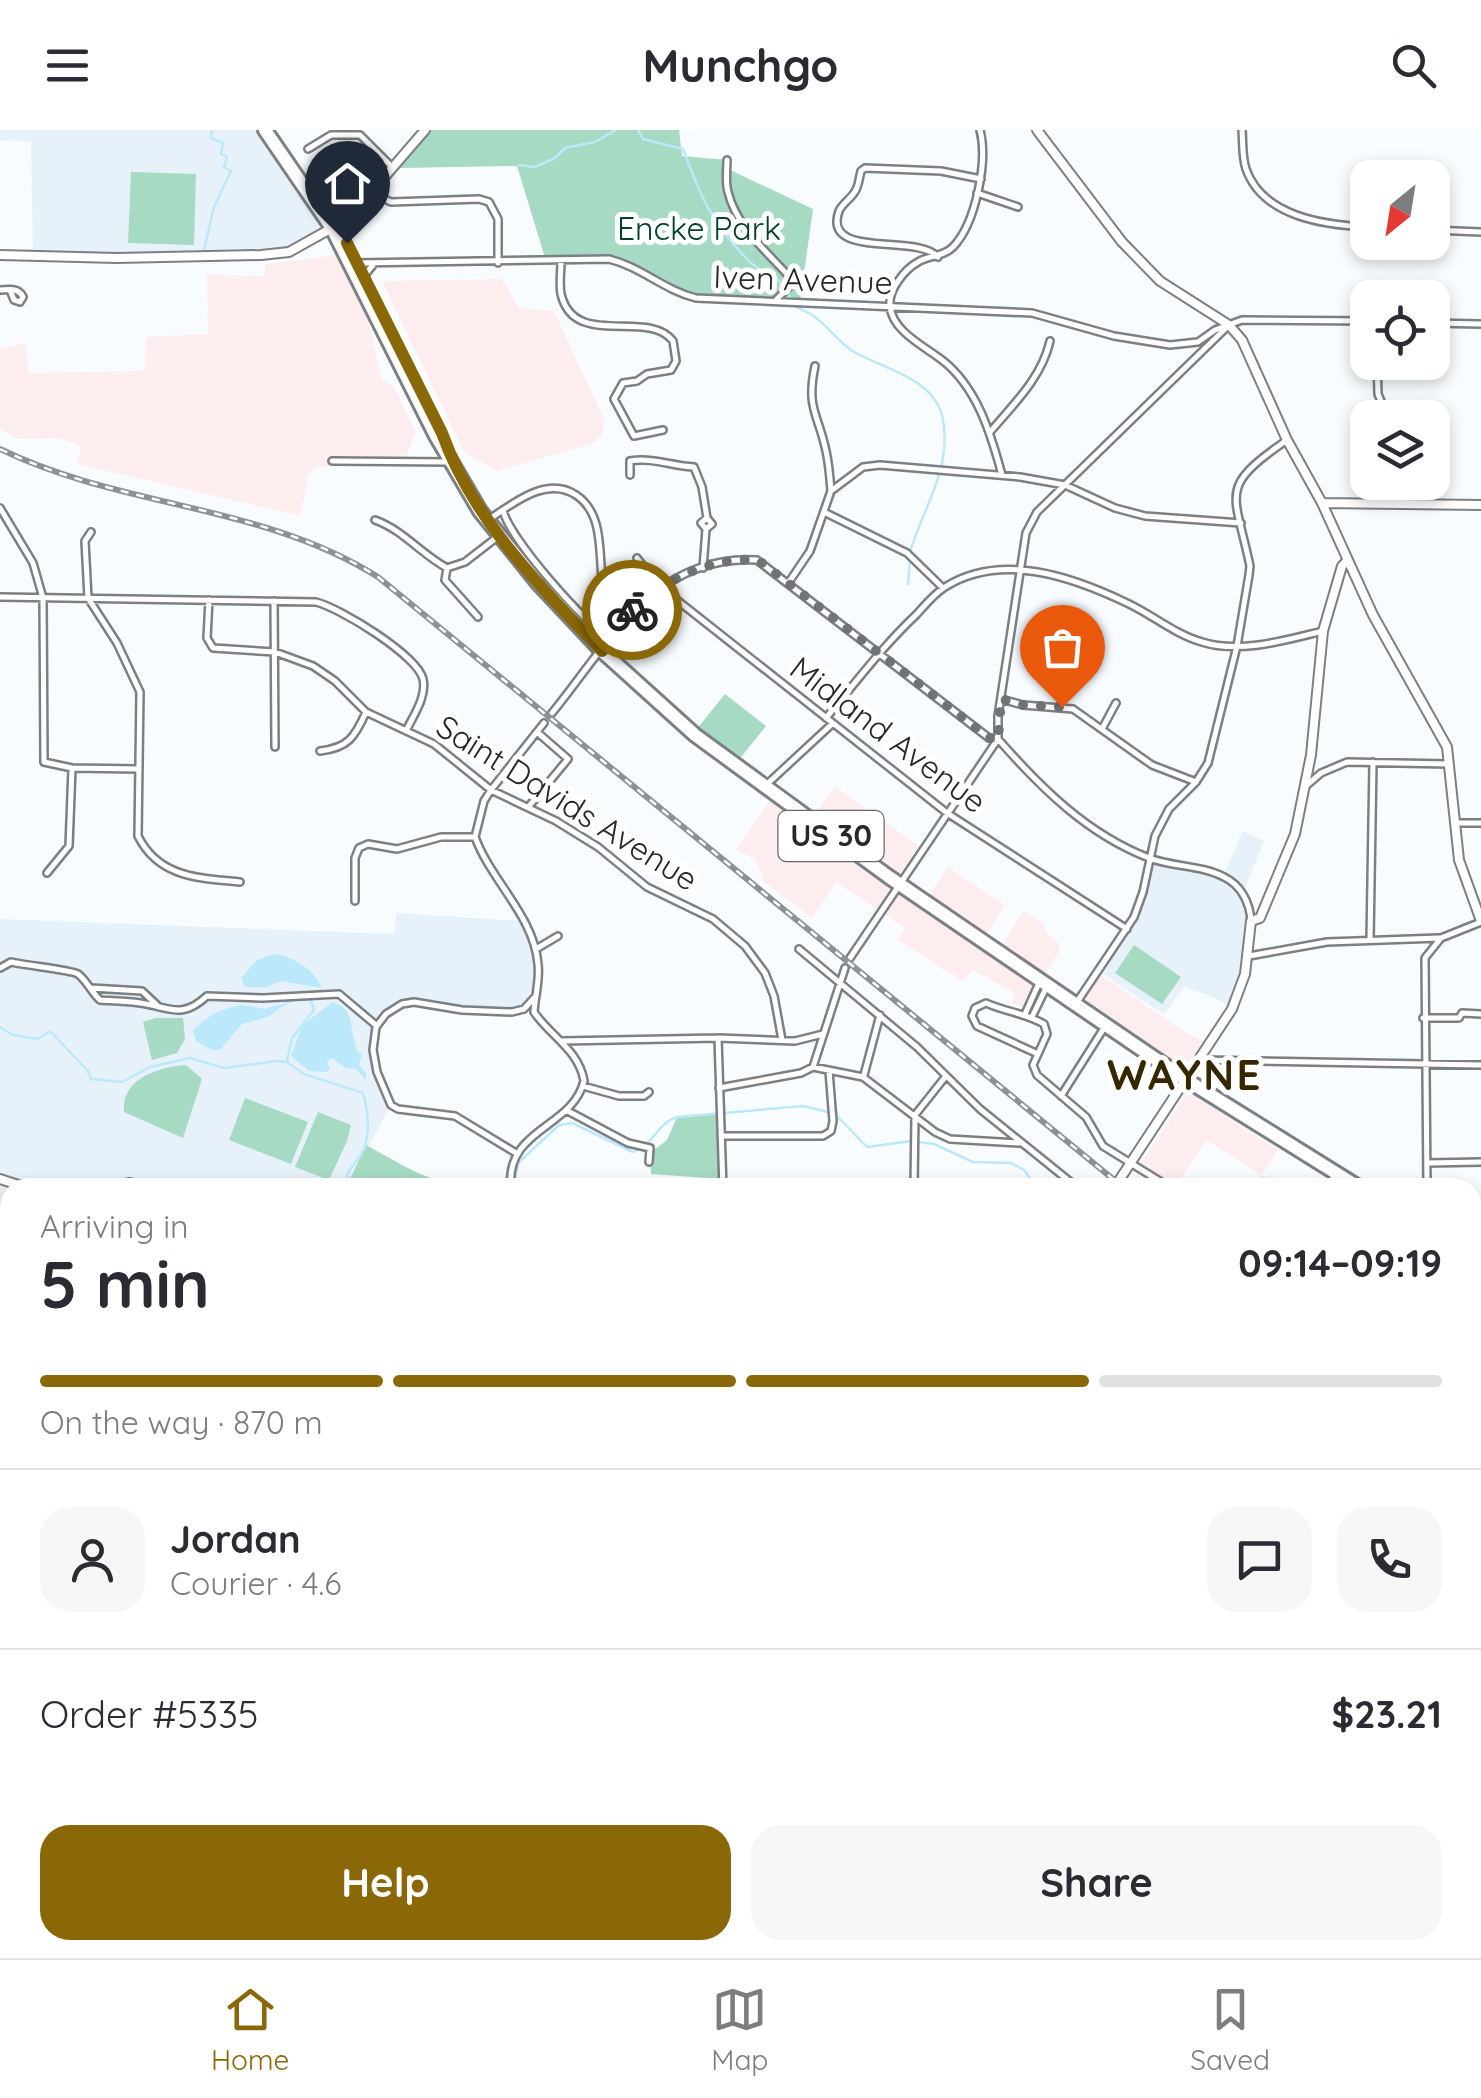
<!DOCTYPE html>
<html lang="en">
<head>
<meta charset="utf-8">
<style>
	:root { --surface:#fff; --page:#f7f7f7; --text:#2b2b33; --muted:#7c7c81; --line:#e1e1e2; --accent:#8a6807 }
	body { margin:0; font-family:Quicksand,sans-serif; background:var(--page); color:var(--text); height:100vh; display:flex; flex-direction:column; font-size:38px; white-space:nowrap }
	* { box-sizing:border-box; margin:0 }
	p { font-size:32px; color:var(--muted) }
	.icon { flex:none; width:55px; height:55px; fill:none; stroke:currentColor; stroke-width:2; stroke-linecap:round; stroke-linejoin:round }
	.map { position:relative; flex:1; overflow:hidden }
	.drawer { position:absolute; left:0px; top:1048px; width:1482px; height:782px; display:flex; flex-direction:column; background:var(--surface); border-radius:30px 30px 0 0; box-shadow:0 5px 15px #0003 }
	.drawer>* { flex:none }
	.needle { width:65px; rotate:210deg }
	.buttons { position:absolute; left:1350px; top:30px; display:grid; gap:20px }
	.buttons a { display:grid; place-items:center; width:100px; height:100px; border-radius:20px; background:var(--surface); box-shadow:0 5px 15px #0003; font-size:50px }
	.pin { position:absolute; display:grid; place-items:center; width:85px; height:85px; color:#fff; margin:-102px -42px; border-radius:50% 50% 50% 0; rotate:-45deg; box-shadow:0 0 10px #0007 }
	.pin .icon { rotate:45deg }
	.courier { position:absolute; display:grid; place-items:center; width:100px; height:100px; margin:-50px; border:8px solid #8a6807; border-radius:50%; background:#fff; color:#222; box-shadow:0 2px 12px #0007 }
	.overview em { font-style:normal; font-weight:700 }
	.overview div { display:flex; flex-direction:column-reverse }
	.overview { display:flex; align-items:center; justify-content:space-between; height:170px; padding:0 40px }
	h1 { font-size:65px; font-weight:700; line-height:75px }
	.bar { display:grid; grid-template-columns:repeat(4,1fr); gap:15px 10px; align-content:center; height:120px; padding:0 40px }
	.bar i { height:12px; border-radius:8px; background:var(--line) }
	.bar .on { background:var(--accent) }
	.bar p { grid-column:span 4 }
	.line { display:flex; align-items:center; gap:25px; padding:0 40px; border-top:2px solid var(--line) }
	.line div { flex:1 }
	.round { display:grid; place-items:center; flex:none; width:105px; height:105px; border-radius:30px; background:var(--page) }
	.action { display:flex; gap:20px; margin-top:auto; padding:20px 40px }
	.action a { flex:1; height:115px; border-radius:30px; background:var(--accent); color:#fff; font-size:40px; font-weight:700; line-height:115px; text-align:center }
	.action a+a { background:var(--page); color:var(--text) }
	header { display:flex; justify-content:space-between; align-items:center; height:130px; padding:0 40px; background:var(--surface); font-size:45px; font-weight:700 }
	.dock { display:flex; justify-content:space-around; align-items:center; height:140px; border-top:2px solid var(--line); background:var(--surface); font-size:28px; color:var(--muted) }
	.dock a { display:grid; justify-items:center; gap:5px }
	.dock .on { color:var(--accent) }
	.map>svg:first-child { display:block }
</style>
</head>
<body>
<header><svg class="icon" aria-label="menu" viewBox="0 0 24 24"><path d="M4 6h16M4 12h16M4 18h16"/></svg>Munchgo<svg class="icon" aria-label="search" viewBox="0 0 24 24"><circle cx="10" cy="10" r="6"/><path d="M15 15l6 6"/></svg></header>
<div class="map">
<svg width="1481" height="1828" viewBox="0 0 1481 1828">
	<rect width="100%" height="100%" fill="#f8fcff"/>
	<path fill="#feedee" d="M338,125L365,176L382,250L394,257L416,302L403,334L315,337L308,346L301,386L77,334L81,316L60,308L17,309L0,298V219L25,213L29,243L145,241L146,207L208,204L207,145L265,146V134Z
		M502,149L519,178L554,181L605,292L601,306L591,314L497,341L464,322L382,151Z
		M835,656L919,716L897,748L812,688Z
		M770,671L1033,853L1022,877L1011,874L1015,863L973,840L962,851L898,810L905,798L836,752L812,788L763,751L757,731L736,719Z
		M948,737L1005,775L984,809L926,769Z
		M1024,781L1043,794L1049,806L1057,811L1060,820L1043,846L1001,817Z
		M1099,844L1188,904L1205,911L1185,940L1083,868Z
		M1188,962L1278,1020L1262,1045L1281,1057H1254L1261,1045L1206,1010L1176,1056L1139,1036Z"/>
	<path fill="#e6f1fa" d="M0,0H260L321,93L320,98L295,115L276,118L131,124L33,121L31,12L0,10Z
		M1243,701L1264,711L1243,763L1250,779V821L1232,879L1213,867L1184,857L1164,885L1099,841L1134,787L1151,729L1223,746Z
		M396,783L523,791L538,833L535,866L510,882L462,880L427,872L402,874L386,884L374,906L377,942L391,975L346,1057L10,1058V1249L0,1232V789L394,804Z
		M807,1820H967L973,1828H808Z"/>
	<path fill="#a7dac2" d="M431,0H679L682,26L727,30L728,39L813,79L800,172L696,168L679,164L629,134L609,129L546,131L517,36L399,38Z
		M131,42L196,44L194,115L128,113Z
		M725,564L766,596L734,636L696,600Z
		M1134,815L1181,847L1162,874L1115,843Z
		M156,888H183L185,909L177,923L152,930L143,892Z
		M186,935L202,949L183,1008L124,982C121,949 158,937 186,935Z
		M245,968L308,992L291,1034L229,1010Z
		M318,982L351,995L347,1011L329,1050L295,1037Z
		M721,984L722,1049L651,1044L650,1023L667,1010L677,987Z
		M366,1015C422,1045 444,1066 510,1046L511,1058H346Z
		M304,1820H481L479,1828H297Z
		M516,1820H691L690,1828H531Z"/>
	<path fill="#bce8fb" d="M275,824C294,827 315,840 322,858L280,851L267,857H245L241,848L257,830Z
		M333,872C351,878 350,890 353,905C354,910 356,915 356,920L362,924L359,935L366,943V950L356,939L344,937L332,928L327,931L330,939L326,942L309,941L291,926L302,895Z
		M243,875L265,879L278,875L280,878L268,887L242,894L220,920H212L196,911L193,900C209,885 221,878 243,875Z"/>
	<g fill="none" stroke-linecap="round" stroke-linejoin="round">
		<path stroke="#bce8fb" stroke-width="2.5" d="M638,0L643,9L683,19C701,68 711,91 747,129C756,139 769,144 779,151C787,158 789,169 796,176C802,181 811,183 816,188C830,198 840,215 856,223C887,240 936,249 943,290C952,339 923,378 910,422
			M519,35L535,37L555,28L565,18L595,12L616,0
			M204,120L214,77L231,41L224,37L227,27L221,24L223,13L211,8L212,0
			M908,454L910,430
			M277,878L296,868
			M0,897L13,905L38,909L50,901L88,941L91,949L122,952L150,937L190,928L224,938L277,931L287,932L304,944L363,963C368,980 371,1007 362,1023C358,1031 351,1036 347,1045L355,1058
			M287,931L292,908L314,880L311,871L304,867
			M837,986L867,1017L912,1011
			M919,1012L934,1014L973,1032L1011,1033L1024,1040L1037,1058
			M513,1057L519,1032L559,995L572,993L633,1022C653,1016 657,993 677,987L803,976L828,982
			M1472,1553L1481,1556"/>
		<path stroke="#ced2d4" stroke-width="8" stroke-dasharray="8 4" stroke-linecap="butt" d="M1113,1058L1120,1049"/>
		<defs>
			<path id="street" d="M980,0C988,31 976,93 953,117C943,127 929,125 918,132C905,139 888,160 890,176C892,201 924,216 942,230C977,257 991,304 1002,345
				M1242,0C1243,13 1242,27 1246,39C1263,87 1324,95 1368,97
				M308,19L331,5H360L393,38
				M727,30C727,40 725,52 728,62C737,99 771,125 794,152L775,171
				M370,62L391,72L479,69L489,72L498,89V133
				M977,63L1018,77
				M1432,100L1481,102
				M938,127C917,103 822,130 839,81C842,74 850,69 854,63C859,57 859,48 861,41L865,38L941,41L981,49
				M561,131C561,142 559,154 561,164C574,220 648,178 673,211L676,231L671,240L647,244L637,251L623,253L614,269L634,306L663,300
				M357,133L609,129C641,137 664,160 696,168L1032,183L1114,206L1170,215L1198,212L1215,200L1242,190L1368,191
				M364,146L373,135
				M0,160C9,159 19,158 23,167L20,172L14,170L10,160
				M1432,193L1481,194
				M1377,232L1378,264L1388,288
				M815,236C806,279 818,283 826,321C829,334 830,348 831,361
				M990,302C1014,274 1042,247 1050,211
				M332,331L449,332
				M630,345V331C652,327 672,336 694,337L702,357L707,388
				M0,378L33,433L43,468L44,632L72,638L138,639
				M503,380C508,407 587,496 610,509
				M826,383L907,423L943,458
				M491,388C515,372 547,346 576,365C618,393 585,464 620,495
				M375,390C403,400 421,424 447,438L465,432L496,408
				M91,402L85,411L88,468L117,513L140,562L138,706C159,748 199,748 240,752
				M637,428L659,456L947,683L1127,799
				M447,438L445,450L478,487
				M703,438L706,399L712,394L707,388L701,393L706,399
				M789,452L810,421L831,361L863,337L880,335L1020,347L1065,355L1115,378L1145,386L1241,393
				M0,467L316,472C340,478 417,525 423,549C427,567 413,586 406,601
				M209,470L207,508L213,518L275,522L313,536L335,551L366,582L434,614L491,660L556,691L598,717L647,757L713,789L745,816L765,843L774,866L782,910
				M274,471L275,617
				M1001,569L1023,575L1073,579L1152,635L1196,652
				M552,583C609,513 654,424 757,430L989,608L998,609C1041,658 1087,704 1149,728C1173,737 1201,735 1224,747C1241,755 1250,773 1251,791
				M826,588C856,552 883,516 917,484C925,475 934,464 945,457C1001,422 1071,446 1127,473C1153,485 1174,504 1202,512C1240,524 1286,510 1323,501
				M1102,599L1116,573
				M320,621C348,618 355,607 366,582
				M1307,655L1321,643L1347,632L1449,634
				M765,656L832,594
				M530,675L568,629L537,602
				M1456,693H1481
				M47,743L69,716L72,638
				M355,771V728L359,718L368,714L397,719L441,707H475
				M1370,810L1373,632
				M536,819L558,806
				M799,819L917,917L980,979L1078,1058
				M1249,826L1327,812L1439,808
				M850,828L998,609V586L1026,403L1037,382L1227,197
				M0,838L11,832C23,835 72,840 78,844C87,851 92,863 100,870C113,871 127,871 140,873C170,877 181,890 207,866L263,868L339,864L377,896
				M91,858L142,861L159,877
				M1077,872L1134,787L1143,762L1155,706L1169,679L1196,652L1208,633L1237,516L1249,445L1250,436C1234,360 1218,358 1287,310
				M1025,884L1039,853
				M1032,887L1046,858
				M1423,888H1459L1462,883L1481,884
				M718,908L723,1058
				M562,911L718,908L795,911L823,904
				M1038,924L977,896L972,886L975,878L986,873C1006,882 1025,883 1044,894L1047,904L1033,935L1037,945L1086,987L1103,1016L1171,1058
				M1200,930L1481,935
				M813,937L863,947L935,1002L950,1009L1019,1013
				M864,945L880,885
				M583,956L619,966H644L649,962
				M719,958L801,943L813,937L845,838
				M1061,966L1104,898
				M566,980L628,1013L650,1018L649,1032
				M721,1006H823L831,1001L833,991L829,941
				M516,1023L455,986L398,979L391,975L377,942L373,920L376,897L386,884L402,874L414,872L462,880L512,882L524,879L534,868
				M1428,1033L1481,1032
				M511,1058C505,998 572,999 584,951C579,920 550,906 534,882C535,866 540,850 538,834C534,786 491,751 475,707L484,671L491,660L544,593
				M914,1058L915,985L946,946
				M1327,1058L1334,1046
				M1427,1058L1425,828L1441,808L1481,792
				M1472,1244L1481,1248
				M0,1301L10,1317
				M0,1387L10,1391
				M1472,1398L1481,1415
				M1472,1563L1481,1570
				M1472,1589L1481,1582
				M1472,1665L1481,1664
				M0,1682L10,1683
				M0,1765H5L10,1771L7,1777L0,1778
				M79,1820L87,1824
				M97,1820L101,1828
				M807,1820L808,1828
				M1313,1820L1349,1828
				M479,1828L481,1820
				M1144,1828L1147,1820
				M1220,1828L1223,1820"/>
			<path id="secondary" d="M1037,0L1122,112L1160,151L1229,195L1242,210L1287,310L1322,373L1373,485L1447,617L1459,730L1481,791
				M333,98L356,80L425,0
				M0,125L117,128L261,125L289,122L332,98
				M1322,373L1481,375
				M0,1049L28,1058
				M1120,1049L1232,879L1245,844L1251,791L1260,788L1295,704L1311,625L1323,501L1342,436L1348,430
				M103,1058L130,1053L147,1058
				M1472,1362H1481
				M0,1551L10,1555
				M516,1820L531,1828
				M1031,1828L1034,1820"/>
			<path id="highway" d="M265,0L332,98L436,306L480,381L538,453L602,521L695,605L889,747L1185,949L1360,1058
				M1472,1122L1481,1127"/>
		</defs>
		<use href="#street" stroke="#7c8084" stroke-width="10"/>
		<use href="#secondary" stroke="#7c8084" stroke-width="12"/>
		<use href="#highway" stroke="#7c8084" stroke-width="18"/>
		<use href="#street" stroke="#fff" stroke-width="5"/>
		<use href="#secondary" stroke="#fff" stroke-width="8"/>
		<use href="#highway" stroke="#fff" stroke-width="12"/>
		<defs>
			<path id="rail" d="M0,319C121,378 263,374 378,447L1124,1058
				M1472,1492L1481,1500"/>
		</defs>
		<use href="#rail" stroke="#8e9193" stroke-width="6"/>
		<use href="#rail" stroke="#fff" stroke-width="2.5" stroke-dasharray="8" stroke-linecap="butt"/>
	</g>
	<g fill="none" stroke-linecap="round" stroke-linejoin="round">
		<path stroke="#707274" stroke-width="10" stroke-dasharray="0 18" d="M632,480C666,449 710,427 758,430L989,608L998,610L1001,569L1023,575L1062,577"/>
		<path stroke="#8a6807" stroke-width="12" d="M347,113L442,303C473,390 539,455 602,521L632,480"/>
	</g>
	<g text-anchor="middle" stroke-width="10" stroke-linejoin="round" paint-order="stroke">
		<rect fill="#fff" stroke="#676869" stroke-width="2.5" x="778.5" y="681" width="105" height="50" rx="8"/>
		<g font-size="30" font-weight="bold" fill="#262829">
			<text x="831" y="716">US 30</text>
		</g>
		<g font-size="32" fill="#01412d" stroke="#fff">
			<text x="699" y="110">Encke Park</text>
		</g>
		<g font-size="32" fill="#262829" stroke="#fff">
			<text transform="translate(803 150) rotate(2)" y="11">Iven Avenue</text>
			<text transform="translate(888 605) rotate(37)" y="11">Midland Avenue</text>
			<text transform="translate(567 673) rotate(32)" y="11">Saint Davids Avenue</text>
		</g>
		<g font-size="42" font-weight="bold" letter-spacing="2.5" fill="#372700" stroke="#fff">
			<text x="1185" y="960">WAYNE</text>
		</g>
	</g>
</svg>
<div class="buttons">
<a><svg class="needle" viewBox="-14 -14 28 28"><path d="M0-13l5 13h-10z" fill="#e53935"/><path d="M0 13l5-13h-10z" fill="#7c7c81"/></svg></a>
<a><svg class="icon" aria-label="locate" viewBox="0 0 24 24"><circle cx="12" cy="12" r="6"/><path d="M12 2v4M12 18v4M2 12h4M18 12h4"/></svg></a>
<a><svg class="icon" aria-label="layers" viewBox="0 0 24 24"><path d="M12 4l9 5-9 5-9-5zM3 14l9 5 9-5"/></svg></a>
</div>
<div class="pin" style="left:1062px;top:577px;background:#ea580c"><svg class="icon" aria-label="bag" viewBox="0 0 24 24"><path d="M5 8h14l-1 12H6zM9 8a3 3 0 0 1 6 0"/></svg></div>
<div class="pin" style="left:347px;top:113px;background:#1f2937"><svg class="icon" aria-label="home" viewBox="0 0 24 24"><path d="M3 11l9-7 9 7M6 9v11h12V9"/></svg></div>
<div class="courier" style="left:632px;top:480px"><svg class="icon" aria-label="bike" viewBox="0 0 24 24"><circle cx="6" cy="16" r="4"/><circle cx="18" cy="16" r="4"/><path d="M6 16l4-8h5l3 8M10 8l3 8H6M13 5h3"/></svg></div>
<section class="drawer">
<div class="overview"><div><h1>5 min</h1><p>Arriving in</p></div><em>09:14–09:19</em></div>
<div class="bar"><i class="on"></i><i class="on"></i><i class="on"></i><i></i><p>On the way · 870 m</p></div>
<div class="line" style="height:180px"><a class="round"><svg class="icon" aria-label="person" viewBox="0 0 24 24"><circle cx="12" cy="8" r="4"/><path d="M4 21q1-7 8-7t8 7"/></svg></a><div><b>Jordan</b><p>Courier · 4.6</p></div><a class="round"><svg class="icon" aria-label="chat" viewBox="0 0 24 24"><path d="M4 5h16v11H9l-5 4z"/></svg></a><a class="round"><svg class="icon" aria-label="phone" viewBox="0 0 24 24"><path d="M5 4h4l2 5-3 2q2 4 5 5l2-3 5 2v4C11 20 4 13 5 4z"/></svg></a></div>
<div class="line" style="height:130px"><div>Order #5335</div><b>$23.21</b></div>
<div class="action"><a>Help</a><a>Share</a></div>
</section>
</div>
<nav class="dock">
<a class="on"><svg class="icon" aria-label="home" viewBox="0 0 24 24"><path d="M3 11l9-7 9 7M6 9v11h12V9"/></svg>Home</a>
<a><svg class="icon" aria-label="map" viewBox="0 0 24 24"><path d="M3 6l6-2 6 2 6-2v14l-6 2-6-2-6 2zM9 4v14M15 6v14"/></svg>Map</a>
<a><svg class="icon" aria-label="saved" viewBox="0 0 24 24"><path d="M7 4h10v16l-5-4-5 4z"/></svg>Saved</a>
</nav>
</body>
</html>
